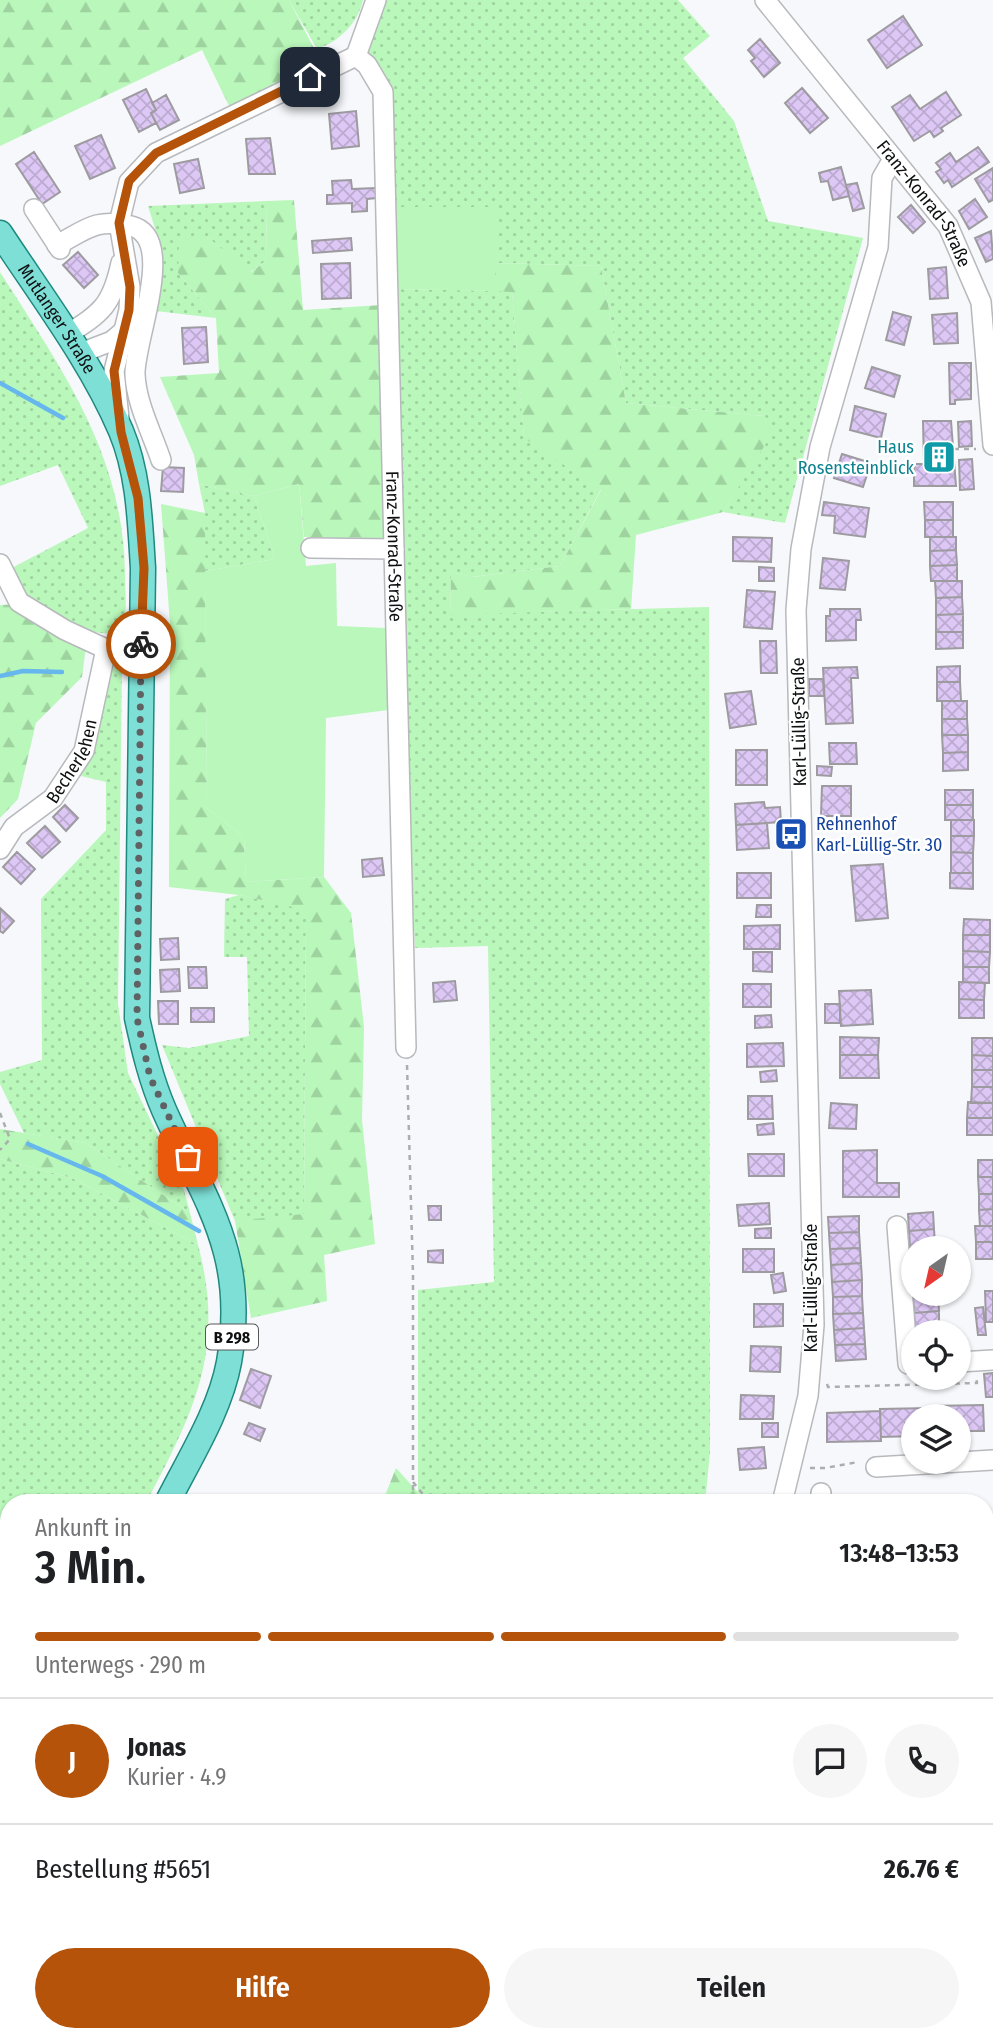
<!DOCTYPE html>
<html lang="de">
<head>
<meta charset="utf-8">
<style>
	:root { --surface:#fff; --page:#f6f6f6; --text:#202124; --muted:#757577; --line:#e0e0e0; --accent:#b45309 }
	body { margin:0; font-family:"Fira Sans Condensed",sans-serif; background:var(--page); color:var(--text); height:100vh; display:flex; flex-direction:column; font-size:26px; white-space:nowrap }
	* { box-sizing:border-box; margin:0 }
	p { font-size:23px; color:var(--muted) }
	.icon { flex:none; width:38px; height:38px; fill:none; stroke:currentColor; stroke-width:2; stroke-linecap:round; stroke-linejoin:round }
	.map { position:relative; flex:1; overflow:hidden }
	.panel { position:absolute; left:0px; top:1494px; width:994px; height:548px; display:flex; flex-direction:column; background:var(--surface); border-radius:28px 28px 0 0; box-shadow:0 2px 5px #0004 }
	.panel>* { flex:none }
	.needle { width:46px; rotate:214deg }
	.tools { position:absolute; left:901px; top:1236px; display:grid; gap:14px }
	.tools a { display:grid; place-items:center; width:70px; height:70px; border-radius:50%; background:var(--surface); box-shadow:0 2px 5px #0004; font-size:35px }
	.pin { position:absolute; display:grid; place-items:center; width:60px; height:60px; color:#fff; margin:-30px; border-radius:14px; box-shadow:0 4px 10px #0006 }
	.courier { position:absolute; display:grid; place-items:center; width:70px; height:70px; margin:-35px; border:5px solid #b45309; border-radius:50%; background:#fff; color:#222; box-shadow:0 2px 9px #0007 }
	.overview em { font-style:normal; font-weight:600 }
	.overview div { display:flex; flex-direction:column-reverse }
	.overview { display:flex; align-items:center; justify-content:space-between; height:119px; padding:0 35px }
	h1 { font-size:46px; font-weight:600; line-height:52px }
	.bar { display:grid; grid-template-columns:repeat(4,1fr); gap:10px 7px; align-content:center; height:84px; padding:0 35px }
	.bar i { height:9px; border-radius:5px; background:var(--line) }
	.bar .on { background:var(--accent) }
	.bar p { grid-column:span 4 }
	.line { display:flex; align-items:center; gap:18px; padding:0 35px; border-top:2px solid var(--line) }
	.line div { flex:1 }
	.round { display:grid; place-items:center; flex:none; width:74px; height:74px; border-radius:37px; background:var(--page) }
	.primary-button { display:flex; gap:14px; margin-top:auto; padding:14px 35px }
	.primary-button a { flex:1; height:80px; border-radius:42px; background:var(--accent); color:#fff; font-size:28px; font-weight:600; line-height:80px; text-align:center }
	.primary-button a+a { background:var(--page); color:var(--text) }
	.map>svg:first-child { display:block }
</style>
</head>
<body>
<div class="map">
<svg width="993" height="2041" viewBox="0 0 993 2041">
	<defs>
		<pattern id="grass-dots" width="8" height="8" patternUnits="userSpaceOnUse" patternTransform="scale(1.75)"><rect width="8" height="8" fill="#b9f7ba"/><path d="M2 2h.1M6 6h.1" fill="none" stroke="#9ed39f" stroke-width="1.8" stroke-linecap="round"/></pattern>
		<pattern id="forest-firs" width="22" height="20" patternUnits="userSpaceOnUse" patternTransform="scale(1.75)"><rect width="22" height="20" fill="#b9f7ba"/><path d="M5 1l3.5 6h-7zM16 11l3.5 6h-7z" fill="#9ed39f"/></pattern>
		<pattern id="building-cross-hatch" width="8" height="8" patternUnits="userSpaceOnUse" patternTransform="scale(1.75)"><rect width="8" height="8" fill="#ddc7f5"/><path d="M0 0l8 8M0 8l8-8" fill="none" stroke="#bcaad1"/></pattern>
	</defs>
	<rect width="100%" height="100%" fill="#f6f8fb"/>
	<path fill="url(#grass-dots)" d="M289,0H363C358,23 339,42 317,49Z
		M384,0H678L710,36L683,58L734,121L768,221L863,238L785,523L723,512L769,437L765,416L626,403L601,266L495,263L494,207H389L387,136L367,54Z
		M267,201L266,261L250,272L207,237L178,273L216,318L156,311L163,254L148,206Z
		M0,272C62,370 124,454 125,576C125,595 129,616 119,633C92,636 55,623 33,607C23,600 15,581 8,570L88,528L58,465L0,486Z
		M393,289L512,291L524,437L601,489L560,566L471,577L451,572L450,614L709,607L710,1452L705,1503H426L418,1492V1290L494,1282L488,946L415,948L400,616Z
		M199,484L254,496L275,559L205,571V513Z
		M122,661L118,1004L128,1073L184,1190L190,1213L86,1143L24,1133L0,1084V1072L42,1060L41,899L106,830V782L81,776L100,723L113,663Z
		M239,895L306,909L304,1215L235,1221L162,1045L189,1048L249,1036L247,957H224L225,899Z
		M0,1159L72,1178L198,1245C226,1350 194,1412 146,1503H9V1904L0,1903Z
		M137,2034H479V2041H138Z"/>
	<path fill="url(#forest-firs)" d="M0,0H289L321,62L230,108L202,50L0,146Z
		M294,200L303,310L382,305L387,539L304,537L299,484L254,496L199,484L194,455L160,377L219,373L216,318L178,273L179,241L207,237L251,272L266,261L267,201Z
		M495,263L601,266L626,403L765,416L770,437L723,512L636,535L631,609L450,615L451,572L472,577L560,566L601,490L524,438L512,292L495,291Z
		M161,504L205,513L207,808L244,837L246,882L324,877L351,913L364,1027L362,1120L375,1244L324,1255L327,1301L251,1318L235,1221L304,1214L306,910L239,895L169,887L170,623Z
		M20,604L86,647L82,677L36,723L18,799L0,818V605Z
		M0,1129L86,1143L190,1213L198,1245L72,1178L0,1159Z
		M396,1468L426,1501V1503H382Z"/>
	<path fill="#b9f7ba" d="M389,207H495V291L393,289Z
		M299,484L306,566L336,563L337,626L386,628L388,710L326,718L324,877L246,882L244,837L207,808L205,571L275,559L254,496Z"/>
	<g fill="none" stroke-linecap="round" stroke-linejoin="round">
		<path stroke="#66b7ed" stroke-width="4.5" d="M0,383L63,418
			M0,676L23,671L62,672
			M28,1144L102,1176L199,1231"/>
	</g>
	<path fill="url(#building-cross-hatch)" stroke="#9d9b9f" stroke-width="2" d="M903,16L922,45L887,68L868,40Z
		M760,39L780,63L764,77L751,61L755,58L748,50Z
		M802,88L828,118L810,133L785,103Z
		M146,89L156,110L151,113L156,123L139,132L123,100Z
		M946,92L961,115L941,128L943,131L934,137L930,131L914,141L892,107L910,95L920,109Z
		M166,95L179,120L160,130L151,113L156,110L152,103Z
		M356,111L359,146L332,149L329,114Z
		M101,135L115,168L90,179L75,146Z
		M270,138L275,174H249L246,139Z
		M978,147L989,162L952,187L948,180L944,183L936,172L941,169L936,163L950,153L956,162Z
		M34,152L60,192L42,204L16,164Z
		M198,159L204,188L180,193L174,164Z
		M841,167L849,196L833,200L828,181L821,182L819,173Z
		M993,168V200L989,202L975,179Z
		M351,180L352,189L376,188V198L367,199V211L352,212V203L327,204V195H333L332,181Z
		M857,183L864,208L853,211L846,185Z
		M975,199L987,217L969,229L959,211Z
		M911,205L925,222L913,233L898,217Z
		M991,231L993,259L986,262L975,238Z
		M351,238L352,250L313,253L312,241Z
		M78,252L98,275L84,288L63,265Z
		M350,263L351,298L322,299L321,264Z
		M946,267L948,298L930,299L928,269Z
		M893,312L911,317L904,345L886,340Z
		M957,313L958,343L934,344L932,315Z
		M206,327L208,362L184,364L182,328Z
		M949,363H971V399L955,400V404H950Z
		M872,367L900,376L894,397L865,388Z
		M855,406L886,414L881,438L850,430Z
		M923,421H951L956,486H914V464H924Z
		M971,421L972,446L959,447L958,422Z
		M842,454L871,463L863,487L834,478Z
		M972,459L974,489L960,490L959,460Z
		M163,467L184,468L183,492L161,491Z
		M824,502L869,508L865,537L834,533L835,516L822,515Z
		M924,502H953V520H925Z
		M925,520H953V537H925Z
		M733,537L772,538L771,562L733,561Z
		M930,537H956V550L930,551Z
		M956,550L957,565L930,566V551Z
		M823,558L849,561L845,590L820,588Z
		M957,565V581H931L930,566Z
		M759,567L774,568V581H759Z
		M935,581H962V597L936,598Z
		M747,590L775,592L772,629L744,627Z
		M962,597L963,614L936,615V598Z
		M830,609H860L861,620H856V640L826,641V616H830Z
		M963,614V632H936V615Z
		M936,632H963V648L936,649Z
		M760,641H776L777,673H761Z
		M960,666V682H937V667Z
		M857,667L858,678H851L853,723L826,724L823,668Z
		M809,679H823L824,696H809Z
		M937,682H960L961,701H937Z
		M751,691L756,724L730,728L725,694Z
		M942,701H967V719H942Z
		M942,719H967L968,735H942Z
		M942,735H968V752L943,753Z
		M829,743H856L857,764H830Z
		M736,750H767V785H736Z
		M968,752V770L943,771V753Z
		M817,766L832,767L831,776L817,775Z
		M822,786H851V816H821Z
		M945,790H973V805H945Z
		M764,802L765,808L780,807L781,822L736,825L735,804Z
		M65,805L78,818L66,831L53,817Z
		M945,805H973V820H945Z
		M951,820H974V836H951Z
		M767,823L769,848L737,850L736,825Z
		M45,826L60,842L42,858L27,843Z
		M951,836H974L973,853L951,852Z
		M17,852L35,869L21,884L3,867Z
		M951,852L973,853V873H951Z
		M382,858L384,875L363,877L362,860Z
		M883,864L888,918L856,921L851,866Z
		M737,873H771V898H737Z
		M950,873H973V889L950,888Z
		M757,905H771V917H756Z
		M0,908L14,921L3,933L0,931Z
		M964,919L990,920V935H963Z
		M780,925V949H744V926Z
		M963,935H990V952L963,951Z
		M178,938L179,959L161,960L160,939Z
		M963,951L990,952L989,967H963Z
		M753,952H772V972L753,971Z
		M188,967H206L207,988H189Z
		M963,967H989V983L963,982Z
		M179,969L180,991L161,992L160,970Z
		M455,981L457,1000L434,1002L433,983Z
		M959,982L985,983L984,1000L959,999Z
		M743,984H771V1007H743Z
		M871,990L873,1024L841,1026L839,991Z
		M959,999L984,1000V1018H959Z
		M158,1001H178V1024H159Z
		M825,1004H840V1023H825Z
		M191,1008H214V1022H191Z
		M771,1015L772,1027L755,1028V1016Z
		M840,1037L879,1038L878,1055H840Z
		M972,1038H993V1056L972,1055Z
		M783,1043L784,1066L747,1067V1044Z
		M840,1055H878L879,1078H840Z
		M972,1055L993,1056V1070H972Z
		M776,1070L777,1081L761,1082L760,1072Z
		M972,1070H993V1087H972Z
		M972,1087H993V1103H971Z
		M748,1096H772L773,1119H748Z
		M968,1102L993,1103V1118H967Z
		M831,1103L857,1105L856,1129L829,1128Z
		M967,1118H993V1135H967Z
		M773,1123L774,1134L758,1135L757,1125Z
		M877,1150V1183H899V1197H843V1151Z
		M748,1154H784V1176H749Z
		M978,1160H993V1177H978Z
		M978,1177H993V1194H979Z
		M979,1194H993V1209L979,1210Z
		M769,1203L770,1224L739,1226L737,1205Z
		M428,1206H441V1220H429Z
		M993,1209V1226H980L979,1210Z
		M933,1212L934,1229L909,1231L908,1214Z
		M859,1216V1232L829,1233L828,1217Z
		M975,1226H993V1242H976Z
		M771,1228V1238H755V1229Z
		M934,1229L935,1245L910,1247L909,1231Z
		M859,1232L860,1248L830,1249L829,1233Z
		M976,1242H993V1259H976Z
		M860,1248L861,1263L831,1265L830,1249Z
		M743,1249H774V1272H743Z
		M443,1250V1263L428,1262V1251Z
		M861,1263L862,1280L832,1282L831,1265Z
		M783,1273L786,1291L774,1293L771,1275Z
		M862,1280V1296L833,1297L832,1282Z
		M985,1291H993V1322H986Z
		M862,1296L863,1313L833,1314V1297Z
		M938,1296L939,1311L914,1313L913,1297Z
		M754,1304H783V1326L754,1327Z
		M983,1307L986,1335H978L975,1308Z
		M939,1311V1328L915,1329L914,1313Z
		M863,1313L864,1328L834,1330L833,1314Z
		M864,1328L865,1344L835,1345L834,1330Z
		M865,1344L866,1359L836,1361L835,1345Z
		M751,1346L781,1347L780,1372L750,1371Z
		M251,1369L271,1376L260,1408L240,1400Z
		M993,1373V1397H986L984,1374Z
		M741,1395L774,1396L773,1419H740Z
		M983,1405L984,1431H959V1416H930V1406Z
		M930,1408V1416H914V1436L881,1437L880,1409Z
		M880,1411L881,1441L827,1442V1413Z
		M249,1423L265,1429L260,1441L244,1434Z
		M762,1423H778V1437H762Z
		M764,1447L766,1468L740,1470L738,1449Z
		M721,1495L751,1496V1503H721Z
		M985,1623H992L993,1665H985Z
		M993,1708V1731H985V1709Z
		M985,1875H993V1894H985Z
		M985,1956L986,1969L993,1968V1985H985Z"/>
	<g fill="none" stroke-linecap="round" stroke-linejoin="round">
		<defs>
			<g id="minor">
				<path id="s1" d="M765,0L948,226L981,302L993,445"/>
				<path id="s2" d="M356,56L367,65L383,92L406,1048"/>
				<path d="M34,209L60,249"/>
				<path d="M57,245C87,229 96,218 131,226C178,237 134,341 135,374C136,403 152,433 161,460"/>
				<path d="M66,335C102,313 112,305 121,263"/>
				<path d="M78,354L112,341L125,330"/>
				<path d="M119,418L114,371L129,310L130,287L119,223L129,182L156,153L356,56L376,0"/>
				<path d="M311,548L394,549"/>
				<path d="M0,564L19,602L65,630L106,649L141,650"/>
				<path id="s3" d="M0,849L14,827L53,798L84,751L106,649"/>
				<path d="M897,1226L908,1364L914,1363"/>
				<path d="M959,1362L993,1360"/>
				<path d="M876,1467L993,1460"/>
				<path d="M821,1493V1503"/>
				<path d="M782,1503L808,1396L814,1325L796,610L801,549L820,447L878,247L882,178L893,159"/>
				<path d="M985,1685H993"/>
				<path d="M985,1860H993"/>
				<path d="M985,2019H993"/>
				<path d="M648,2034V2041"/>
				<path d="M720,2041L728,2034"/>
			</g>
			<g id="major">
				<path id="s4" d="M0,233C42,297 91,361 121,431C139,474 140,522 143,568L137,1018C144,1050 151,1080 164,1110C205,1202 248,1253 229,1362C220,1411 189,1459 167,1503"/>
				<path d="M126,2034V2041"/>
			</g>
		</defs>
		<use href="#minor" stroke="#b8b9bd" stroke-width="22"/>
		<use href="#major" stroke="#1f897e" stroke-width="27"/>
		<path stroke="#abadaf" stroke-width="2.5" stroke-dasharray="5 5" stroke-linecap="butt" d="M954,449H976
			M407,1065L413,1274V1503
			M0,1113L10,1139L0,1150
			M827,1384L828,1387L977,1383L976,1377
			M810,1468H825L858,1462
			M413,1482L430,1503"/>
		<use href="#minor" stroke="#fff" stroke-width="19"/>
		<use href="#major" stroke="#7edfd6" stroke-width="24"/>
	</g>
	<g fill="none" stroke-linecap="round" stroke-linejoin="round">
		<path stroke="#5f6162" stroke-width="7" stroke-dasharray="0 12.6" d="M141,644L137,1018L150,1077L188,1157"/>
		<path stroke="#b45309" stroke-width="9" d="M141,644L144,568L138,498L121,432L114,371L129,310L130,287L119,223L129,181L156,153L310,77"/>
	</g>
	<defs>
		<symbol id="building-square" viewBox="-11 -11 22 22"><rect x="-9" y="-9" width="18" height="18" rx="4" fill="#0f9aa8" stroke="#fff"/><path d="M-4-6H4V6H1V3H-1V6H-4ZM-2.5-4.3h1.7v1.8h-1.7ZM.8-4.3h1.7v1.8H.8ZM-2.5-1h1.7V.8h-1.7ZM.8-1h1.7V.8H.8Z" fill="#fff"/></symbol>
		<symbol id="bus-square" viewBox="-11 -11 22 22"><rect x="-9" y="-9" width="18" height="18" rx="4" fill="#1a4fb4" stroke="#fff"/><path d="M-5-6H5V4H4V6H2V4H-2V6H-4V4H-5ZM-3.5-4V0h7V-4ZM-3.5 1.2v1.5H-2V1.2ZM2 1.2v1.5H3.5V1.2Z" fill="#fff"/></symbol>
	</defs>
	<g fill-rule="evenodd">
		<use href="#building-square" x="920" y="438" width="38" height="38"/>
		<use href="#bus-square" x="772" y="815" width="38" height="38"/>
	</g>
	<g text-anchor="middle" stroke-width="5" stroke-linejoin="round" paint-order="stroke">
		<rect fill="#fff" stroke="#565758" stroke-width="2" x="206" y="1324.5" width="52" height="25" rx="5"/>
		<g font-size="16" font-weight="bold" fill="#0e0f10">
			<text x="232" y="1343">B 298</text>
		</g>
		<g font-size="18" fill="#0e0f10" stroke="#fff">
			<text dy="6" stroke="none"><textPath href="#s1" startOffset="259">Franz-Konrad-Straße</textPath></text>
			<text dy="6" stroke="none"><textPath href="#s4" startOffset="103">Mutlanger Straße</textPath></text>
			<text dy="6" stroke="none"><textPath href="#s2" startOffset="500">Franz-Konrad-Straße</textPath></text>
			<text transform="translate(799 722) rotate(-91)" y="6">Karl-Lüllig-Straße</text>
			<text dy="6" stroke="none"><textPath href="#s3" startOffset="117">Becherlehen</textPath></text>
			<text transform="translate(811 1288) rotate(-90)" y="6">Karl-Lüllig-Straße</text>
		</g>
		<g font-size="18" fill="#0d838f" stroke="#fff" text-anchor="end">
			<text x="914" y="453">Haus<tspan x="914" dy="21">Rosensteinblick</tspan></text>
		</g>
		<g font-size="18" fill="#164399" stroke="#fff" text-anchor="start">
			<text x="816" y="830">Rehnenhof<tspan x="816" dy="21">Karl-Lüllig-Str. 30</tspan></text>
		</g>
	</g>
</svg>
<div class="tools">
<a><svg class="needle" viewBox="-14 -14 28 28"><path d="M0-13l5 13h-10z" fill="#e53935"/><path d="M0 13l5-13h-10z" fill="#757577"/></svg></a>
<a><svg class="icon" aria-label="locate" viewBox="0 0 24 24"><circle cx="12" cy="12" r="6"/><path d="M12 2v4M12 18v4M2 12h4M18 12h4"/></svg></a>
<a><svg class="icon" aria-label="layers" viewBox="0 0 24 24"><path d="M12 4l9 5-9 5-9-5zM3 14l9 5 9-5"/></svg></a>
</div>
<div class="pin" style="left:188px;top:1157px;background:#ea580c"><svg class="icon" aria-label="bag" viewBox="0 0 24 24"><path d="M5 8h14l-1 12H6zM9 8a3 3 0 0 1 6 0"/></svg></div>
<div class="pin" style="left:310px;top:77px;background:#1f2937"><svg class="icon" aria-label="home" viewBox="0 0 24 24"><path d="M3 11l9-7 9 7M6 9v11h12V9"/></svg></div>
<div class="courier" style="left:141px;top:644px"><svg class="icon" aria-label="bike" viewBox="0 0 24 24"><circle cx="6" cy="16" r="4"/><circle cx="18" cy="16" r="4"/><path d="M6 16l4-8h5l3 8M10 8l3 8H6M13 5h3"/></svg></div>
<section class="panel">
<div class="overview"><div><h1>3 Min.</h1><p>Ankunft in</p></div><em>13:48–13:53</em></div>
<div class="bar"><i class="on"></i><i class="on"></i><i class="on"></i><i></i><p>Unterwegs · 290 m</p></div>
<div class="line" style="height:126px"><b class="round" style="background:var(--accent);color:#fff">J</b><div><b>Jonas</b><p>Kurier · 4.9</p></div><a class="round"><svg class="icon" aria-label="chat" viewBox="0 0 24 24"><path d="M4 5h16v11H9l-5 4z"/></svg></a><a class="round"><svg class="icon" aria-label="phone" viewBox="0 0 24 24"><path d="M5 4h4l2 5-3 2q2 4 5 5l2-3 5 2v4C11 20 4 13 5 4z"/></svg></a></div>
<div class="line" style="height:91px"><div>Bestellung #5651</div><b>26.76 €</b></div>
<div class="primary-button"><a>Hilfe</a><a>Teilen</a></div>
</section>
</div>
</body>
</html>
